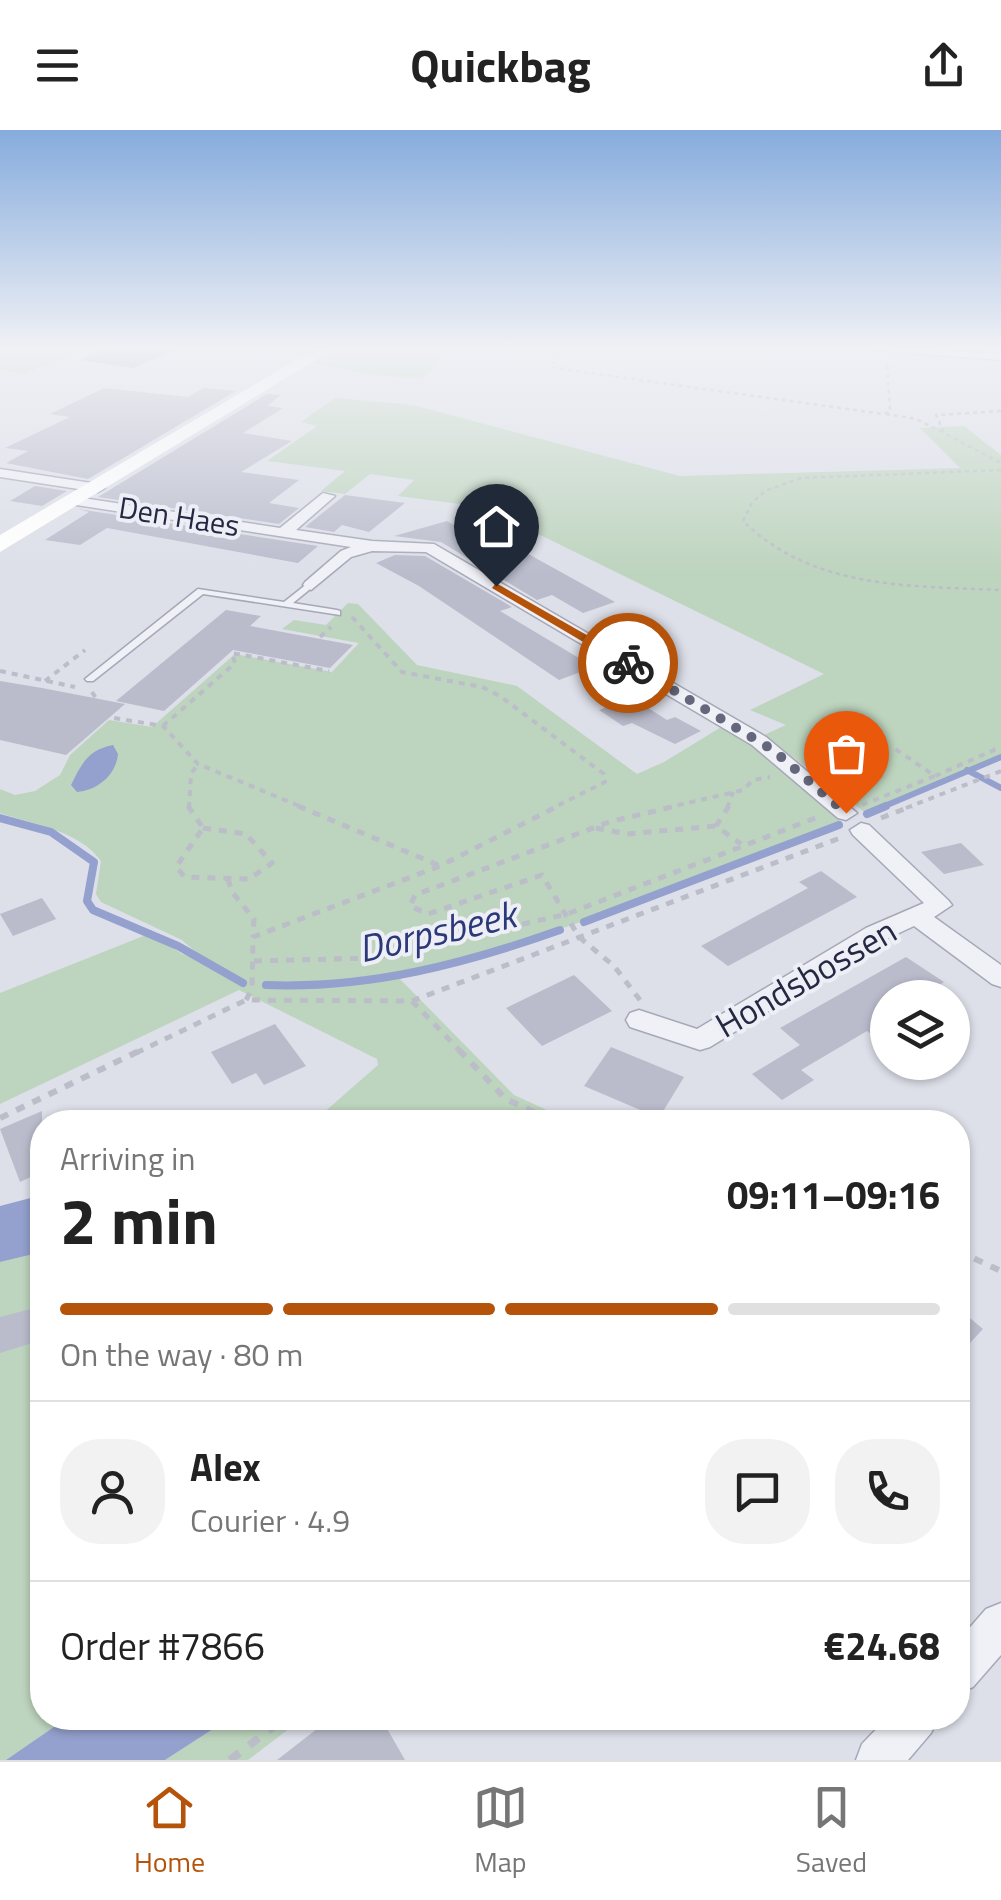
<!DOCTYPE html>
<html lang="en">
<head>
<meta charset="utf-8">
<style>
	:root { --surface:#fff; --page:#f2f2f2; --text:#222; --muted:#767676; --line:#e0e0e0; --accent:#b45309 }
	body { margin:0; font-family:"Titillium Web",sans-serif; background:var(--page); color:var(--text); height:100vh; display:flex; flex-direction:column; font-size:38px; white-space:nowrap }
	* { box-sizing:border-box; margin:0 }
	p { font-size:32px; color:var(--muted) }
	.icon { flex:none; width:55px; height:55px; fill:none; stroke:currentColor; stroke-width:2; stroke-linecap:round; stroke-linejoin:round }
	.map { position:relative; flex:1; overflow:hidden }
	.side { position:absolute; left:30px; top:980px; width:940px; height:620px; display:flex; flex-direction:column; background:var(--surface); border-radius:40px; box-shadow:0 2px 8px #0004 }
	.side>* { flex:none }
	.tools { position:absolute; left:870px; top:850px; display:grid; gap:20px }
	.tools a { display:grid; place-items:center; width:100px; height:100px; border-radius:50%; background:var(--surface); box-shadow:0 2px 8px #0004; font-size:50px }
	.pin { position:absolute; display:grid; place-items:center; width:85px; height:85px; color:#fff; margin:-102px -42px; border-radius:50% 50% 50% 0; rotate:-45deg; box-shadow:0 0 10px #0007 }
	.pin .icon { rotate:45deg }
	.courier { position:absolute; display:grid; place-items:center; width:100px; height:100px; margin:-50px; border:8px solid #b45309; border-radius:50%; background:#fff; color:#222; box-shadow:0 2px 12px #0007 }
	.head em { font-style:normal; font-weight:700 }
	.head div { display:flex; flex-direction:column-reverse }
	.head { display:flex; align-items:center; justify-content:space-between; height:170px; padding:0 30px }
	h1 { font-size:65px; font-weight:700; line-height:75px }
	.bar { display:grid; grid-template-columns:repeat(4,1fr); gap:15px 10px; align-content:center; height:120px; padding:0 30px }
	.bar i { height:12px; border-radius:8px; background:var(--line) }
	.bar .active { background:var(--accent) }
	.bar p { grid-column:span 4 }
	.line { display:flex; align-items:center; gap:25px; padding:0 30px; border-top:2px solid var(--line) }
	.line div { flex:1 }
	.round { display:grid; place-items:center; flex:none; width:105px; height:105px; border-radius:40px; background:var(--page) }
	header { display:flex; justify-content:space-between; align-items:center; height:130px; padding:0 30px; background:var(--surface); font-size:45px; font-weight:700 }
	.dock { display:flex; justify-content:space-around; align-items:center; height:140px; border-top:2px solid var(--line); background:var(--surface); font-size:28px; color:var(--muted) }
	.dock a { display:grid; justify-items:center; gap:5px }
	.dock .active { color:var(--accent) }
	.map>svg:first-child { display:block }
</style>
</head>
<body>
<header><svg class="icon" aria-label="menu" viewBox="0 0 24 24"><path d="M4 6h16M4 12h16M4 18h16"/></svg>Quickbag<svg class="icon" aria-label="share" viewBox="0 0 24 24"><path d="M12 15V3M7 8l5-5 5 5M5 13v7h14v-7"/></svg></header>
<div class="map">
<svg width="1001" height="1630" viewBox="0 0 1001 1630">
	<rect width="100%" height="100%" fill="#dddfe9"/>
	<path fill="#bdd4be" d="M0,217H94L23,244L0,240Z
		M337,217L444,228L422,249L370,245L312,233Z
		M335,268L413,275L680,346L960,338L920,298L964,296L1001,325V627L867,684L764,605L786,595L750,580L824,544L483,377L398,366L414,350L370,344L345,364L321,361L345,341L267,331L317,296L301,292Z
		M348,473L358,474L417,535L517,556L637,644L664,632L723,596L760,618L839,686V695C694,753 549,808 398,847L514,965L573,992H313L378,935L377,929L239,860L0,974V863L151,803L182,824L209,834L182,810L101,772L96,764L101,731C80,701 33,694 0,683V659L15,665L35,661L60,645L70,625L109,590L152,597L235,524L332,542L359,513L282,499L294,490L326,495Z
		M42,1122V1588H67L6,1630H0V1132Z
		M230,1588H303L248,1630H165Z"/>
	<path fill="#94a0cd" d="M111,217H181L133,238L79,230Z
		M113,615L118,624C116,645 98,660 77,662L71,655C82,633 88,620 113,615Z
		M42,1065V1122L0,1132V1076Z
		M67,1588H230L165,1630H6Z"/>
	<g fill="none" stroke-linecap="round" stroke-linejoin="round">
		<path stroke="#94a0cd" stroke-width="6" d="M967,640L1001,658
			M880,678L1001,627"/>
		<path stroke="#94a0cd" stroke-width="8" d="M867,684L886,676
			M0,688L51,702L94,732L87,771L93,780L178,816L243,853
			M584,792L839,695
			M266,855C369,859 464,834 560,800"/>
	</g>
	<path fill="#babccc" d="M104,258L188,267L204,258L236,261L88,349L6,333L28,321L5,318L70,287L50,284Z
		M267,264L281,265L267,276L283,278L243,303L292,311L241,342L299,350L269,373L299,378L279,394L98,367Z
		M35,356L67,361L42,376L10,371Z
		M345,365L405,373L369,402L342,395L334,402L305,397Z
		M78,379L318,416L298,433L107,398L80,415L45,410L89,382Z
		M447,391L471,405L487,401L615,472L583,483L552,465L537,470L441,412L394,406Z
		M395,425L425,426L512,477L500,481L594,537L559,550L419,456L376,433Z
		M226,480L261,486L250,496L353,515L330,538L233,520L164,581L116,571Z
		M0,551L42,558L125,574L66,625L0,610Z
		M631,567L667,590L675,587L701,601L675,614L632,593L623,596L599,580Z
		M961,713L984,735L944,744L921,722Z
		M821,741L857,767L728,836L701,816L808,758L799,752Z
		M42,768L56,789L13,806L0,784Z
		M906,827L944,852L920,868H888V917L867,901L801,940L814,950L782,970L752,944L800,915L780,898Z
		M574,845L612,881L542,916L506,878Z
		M275,894L306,936L264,955L256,943L232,954L211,922Z
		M611,917L684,947L659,988L584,956Z
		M42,981V1042L20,1052L0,999Z
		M42,1176V1210L0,1223V1187Z
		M958,1178L983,1199L958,1226Z
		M331,1588H381L405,1630H277Z"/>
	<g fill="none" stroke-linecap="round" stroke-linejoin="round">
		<defs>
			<path id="lane" d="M308,453L315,455L293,473L337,480L340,481V485L203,464L93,551H87L85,549L198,459L284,472Z"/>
			<path id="street" d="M865,217L1001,224V230L870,220Z
				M0,339L98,354L105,358L98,362L0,347Z
				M323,363L335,366L296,400L372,411L434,414L766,607L857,683L846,690L838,688L752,615L426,422L372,421L351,427L311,460L303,455L305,452L341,421L351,417L76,375L69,371L76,367L280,398Z
				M861,693L869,695L948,770L952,775L934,787L1001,835V857L992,854L914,796L884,810L710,917L700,920L630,897L626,890L630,883L639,880L697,899L866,798L924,773L853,705L850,700Z
				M1001,1473V1525L973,1557L958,1563V1511L986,1479Z
				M887,1588H938L931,1603L908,1630H856L862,1614Z"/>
		</defs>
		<use href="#lane" stroke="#a6a8b7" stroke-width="3"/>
		<use href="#street" stroke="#a6a8b7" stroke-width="3"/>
		<path stroke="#bbbdc8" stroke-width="2.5" stroke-dasharray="4 4" stroke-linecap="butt" d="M563,217L551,236L554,238L883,284L890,282L887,231
			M829,217L852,219
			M1001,281L936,285L944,303L1001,333
			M886,284L916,289L944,303
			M1001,340L801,348L765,361L752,373L743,391C812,459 909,456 1001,460"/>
		<path stroke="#bbbdc8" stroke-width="4" stroke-dasharray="6 6" stroke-linecap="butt" d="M352,487L402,542L482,557L500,566L604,644L605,652L553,678
			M320,507L331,497
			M0,541L75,557
			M45,551L85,520
			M92,562L108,587L163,596L198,634L304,678
			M163,596L235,533L232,523L329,541
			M935,646L1001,617
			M862,675L935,646L891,616
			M189,678L191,644L198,634
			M666,678L743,660L753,650L770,647
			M727,678L733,662
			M906,678L1001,641"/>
		<path stroke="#bbbdc8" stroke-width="5" stroke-dasharray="8 8" stroke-linecap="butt" d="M188,676L203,698
			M298,676L438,735
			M729,676L716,696L741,714
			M881,688L912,676
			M203,698L246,704L272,733L249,749L185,747L176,737Z
			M596,698L627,704L716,696
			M228,749L232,762L254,789L253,807
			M254,831L374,828L567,784L818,687
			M246,870L252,859L253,807L440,736L558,676
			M640,870L614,836L579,807L542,745L428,784L410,776L415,765L609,692L676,676
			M412,871L462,923
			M136,923L246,870L412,871L840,708"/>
		<path stroke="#bbbdc8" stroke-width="6" stroke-dasharray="9 9" stroke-linecap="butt" d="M459,920L506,969L556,992
			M0,988L141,920
			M958,1121L1001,1141"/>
		<path stroke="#bbbdc8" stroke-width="8" stroke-dasharray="12 12" stroke-linecap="butt" d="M230,1630L285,1588"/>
		<use href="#lane" fill="#f0f1f7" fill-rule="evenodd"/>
		<use href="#street" fill="#f0f1f7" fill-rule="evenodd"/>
		<path fill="#fff" fill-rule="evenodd" d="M318,217H337L0,422V405Z"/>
	</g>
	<linearGradient id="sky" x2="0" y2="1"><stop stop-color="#86acdd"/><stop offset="0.49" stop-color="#f0f1f5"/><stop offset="1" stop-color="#f0f1f5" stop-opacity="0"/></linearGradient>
	<rect width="1001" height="445" fill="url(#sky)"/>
	<path fill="#b45309" d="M496,453L632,531L634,533L624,536L492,458Z"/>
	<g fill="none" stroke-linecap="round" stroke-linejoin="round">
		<path stroke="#65687c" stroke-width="10" stroke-dasharray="0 18" d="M628,533L773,620L846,683"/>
	</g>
	<g text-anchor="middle" stroke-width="8" stroke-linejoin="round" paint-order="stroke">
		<g font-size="30" fill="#252841" stroke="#edeef6">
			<text transform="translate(179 387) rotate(9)" y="10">Den Haes</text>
		</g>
		<g font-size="35" fill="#252841" stroke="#edeef6">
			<text transform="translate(806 848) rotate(-30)" y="12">Hondsbossen</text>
		</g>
		<g font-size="38" font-style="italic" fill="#2b3979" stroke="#edeef6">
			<text transform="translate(437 802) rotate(-13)" y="13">Dorpsbeek</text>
		</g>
	</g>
</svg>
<div class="tools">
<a><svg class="icon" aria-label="layers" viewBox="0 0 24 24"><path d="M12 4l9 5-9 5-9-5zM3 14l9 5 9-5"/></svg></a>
</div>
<div class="pin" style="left:846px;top:683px;background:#ea580c"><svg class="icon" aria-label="bag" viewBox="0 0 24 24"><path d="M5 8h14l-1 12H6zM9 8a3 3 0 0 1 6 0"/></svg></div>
<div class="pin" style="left:496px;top:456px;background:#1f2937"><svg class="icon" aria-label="home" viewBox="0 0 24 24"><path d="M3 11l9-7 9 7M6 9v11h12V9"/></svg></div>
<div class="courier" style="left:628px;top:533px"><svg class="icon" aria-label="bike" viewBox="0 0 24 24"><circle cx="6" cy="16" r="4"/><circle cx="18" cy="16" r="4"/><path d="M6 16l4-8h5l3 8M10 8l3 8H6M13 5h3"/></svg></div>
<section class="side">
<div class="head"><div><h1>2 min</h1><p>Arriving in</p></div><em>09:11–09:16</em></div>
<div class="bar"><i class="active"></i><i class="active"></i><i class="active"></i><i></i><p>On the way · 80 m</p></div>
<div class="line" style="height:180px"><a class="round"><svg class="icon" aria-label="person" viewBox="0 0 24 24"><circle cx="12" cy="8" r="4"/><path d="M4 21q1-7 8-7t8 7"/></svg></a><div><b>Alex</b><p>Courier · 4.9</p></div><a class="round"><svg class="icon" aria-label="chat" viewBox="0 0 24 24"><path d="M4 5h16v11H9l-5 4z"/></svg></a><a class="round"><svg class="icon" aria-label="phone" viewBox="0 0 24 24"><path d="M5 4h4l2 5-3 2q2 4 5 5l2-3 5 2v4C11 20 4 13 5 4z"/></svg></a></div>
<div class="line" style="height:130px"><div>Order #7866</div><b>€24.68</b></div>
</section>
</div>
<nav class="dock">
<a class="active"><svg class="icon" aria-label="home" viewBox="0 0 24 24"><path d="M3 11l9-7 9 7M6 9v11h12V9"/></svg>Home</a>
<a><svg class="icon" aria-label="map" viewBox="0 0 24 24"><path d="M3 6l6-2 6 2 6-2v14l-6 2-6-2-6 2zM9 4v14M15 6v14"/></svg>Map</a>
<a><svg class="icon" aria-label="saved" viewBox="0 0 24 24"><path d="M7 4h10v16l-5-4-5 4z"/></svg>Saved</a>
</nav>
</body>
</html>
